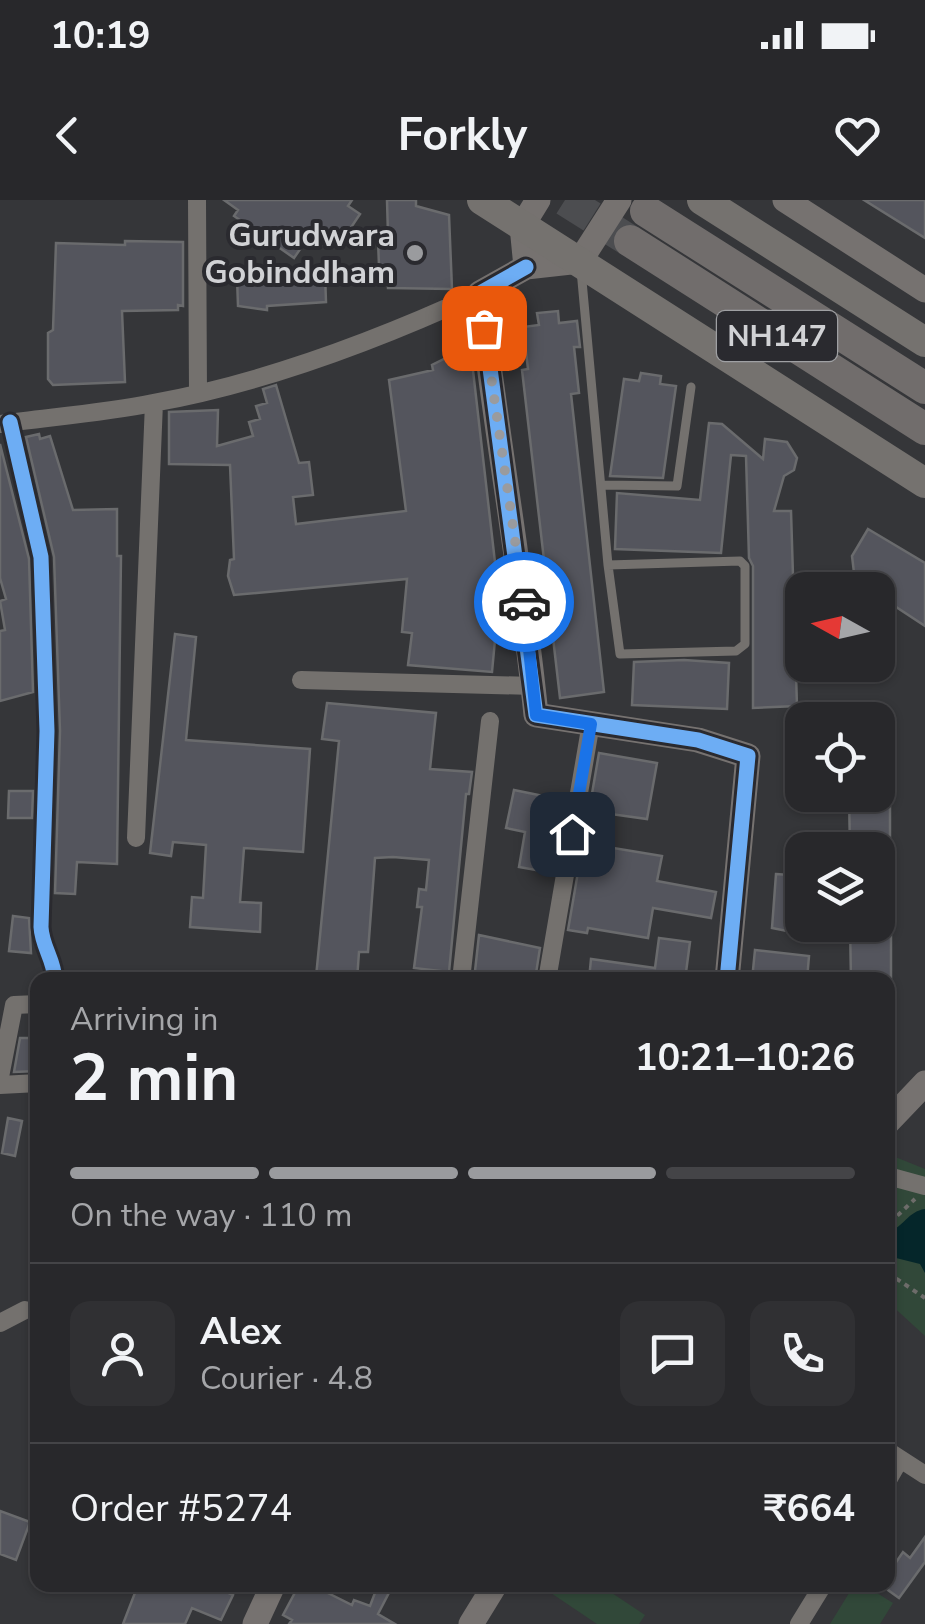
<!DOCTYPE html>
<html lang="en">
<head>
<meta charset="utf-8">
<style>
	:root { --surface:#28282b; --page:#303033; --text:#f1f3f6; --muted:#a5a6a9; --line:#444447; --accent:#9a9b9e }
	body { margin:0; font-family:"Nunito Sans",sans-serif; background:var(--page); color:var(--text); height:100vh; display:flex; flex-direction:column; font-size:38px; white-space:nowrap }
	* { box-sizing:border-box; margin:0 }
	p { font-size:32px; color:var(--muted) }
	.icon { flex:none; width:55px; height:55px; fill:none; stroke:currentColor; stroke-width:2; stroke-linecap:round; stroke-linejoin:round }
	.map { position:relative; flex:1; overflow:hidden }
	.panel { position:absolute; left:30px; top:772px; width:865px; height:620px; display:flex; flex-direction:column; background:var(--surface); border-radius:20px; box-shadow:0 2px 8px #0004,0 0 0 2px var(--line) }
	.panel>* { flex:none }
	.needle { width:65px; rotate:278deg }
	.fabs { position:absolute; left:785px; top:372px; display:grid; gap:20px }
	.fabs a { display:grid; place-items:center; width:110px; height:110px; border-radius:20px; background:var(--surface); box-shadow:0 2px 8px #0004,0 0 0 2px var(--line); font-size:50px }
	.pin { position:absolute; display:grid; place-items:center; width:85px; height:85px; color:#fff; margin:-42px; border-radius:20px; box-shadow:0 5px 15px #0006 }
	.courier { position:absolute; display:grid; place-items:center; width:100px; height:100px; margin:-50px; border:8px solid #1a73e8; border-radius:50%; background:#fff; color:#222; box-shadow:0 2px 12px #0007 }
	.overview em { font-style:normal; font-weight:700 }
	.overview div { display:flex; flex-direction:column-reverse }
	.overview { display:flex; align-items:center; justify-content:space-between; height:170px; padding:0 40px }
	h1 { font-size:65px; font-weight:700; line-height:75px }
	.bar { display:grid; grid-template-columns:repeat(4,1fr); gap:15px 10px; align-content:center; height:120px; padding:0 40px }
	.bar i { height:12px; border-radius:8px; background:var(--line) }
	.bar .active { background:var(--accent) }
	.bar p { grid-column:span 4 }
	.line { display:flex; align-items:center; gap:25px; padding:0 40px; border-top:2px solid var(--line) }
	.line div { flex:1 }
	.round { display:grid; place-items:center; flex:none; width:105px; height:105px; border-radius:20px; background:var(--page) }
	.status { display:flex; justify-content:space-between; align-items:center; height:70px; padding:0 50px; background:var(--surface); direction:ltr }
	.status svg { height:28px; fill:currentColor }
	header { display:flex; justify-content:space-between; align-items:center; height:130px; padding:0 40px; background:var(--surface); font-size:45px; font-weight:700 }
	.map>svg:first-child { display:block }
</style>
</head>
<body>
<div class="status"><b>10:19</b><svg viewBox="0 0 49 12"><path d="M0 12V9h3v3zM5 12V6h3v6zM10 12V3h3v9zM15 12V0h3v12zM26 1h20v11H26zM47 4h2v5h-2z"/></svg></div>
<header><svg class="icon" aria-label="back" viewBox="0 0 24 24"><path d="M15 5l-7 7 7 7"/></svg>Forkly<svg class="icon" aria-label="heart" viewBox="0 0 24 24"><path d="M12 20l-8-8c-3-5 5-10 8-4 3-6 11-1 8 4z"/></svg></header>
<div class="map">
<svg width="925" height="1424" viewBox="0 0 925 1424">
	<rect width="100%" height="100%" fill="#353639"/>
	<path fill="#314839" d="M888,954L925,969V1136L888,1102Z
		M552,1385H600L645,1415L639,1424H597L548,1391Z
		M854,1385H864L893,1403L880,1424H830Z"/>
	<path fill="#05262a" d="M925,1009V1073L920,1064L888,1056V1032C903,1028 908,1011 925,1009Z"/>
	<path fill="#54555d" stroke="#6a6b6d" stroke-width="2.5" d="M224,0H352L348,6L360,14L346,35L341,31L334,42L328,38L323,45L315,39L311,46L305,42L294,58L234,16L238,10Z
		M387,0H416V6L449,15L452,89L388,88L387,73L382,74L379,66L378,40H383V31L388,35Z
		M864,0H925V38Z
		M125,41L183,42V106L178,105V110L122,111L125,182L53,185L48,179V133L53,130L56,43L125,45Z
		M325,73L326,102L267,106V110L238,106L237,77Z
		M558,111L559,123L577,121L580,147H574L579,193L571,194L604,492L560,498L522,170L528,169L523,127L539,125L537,113Z
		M471,153L499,397L492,472L408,465L412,433L402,432L407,379L234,395L228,376L230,360L234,359L230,265L169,264V212L218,210L217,246L253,236L249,222L260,219L256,206L267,203L263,189L276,185L299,263L309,262L313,295L293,297L296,324L406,311L389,180L433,170L432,165L450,156Z
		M641,173L661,176L660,184L676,186L663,278L610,276L624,179L639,181Z
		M709,223L722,224L763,259L765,239L787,242L797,258L794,270L784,276L774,311H791L797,506L753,508V366L749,358L746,256L731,255L721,353L615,349L617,293L700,300Z
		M39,234L40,239L50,236L73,310L117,309V356H121L117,664L77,662L75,694L55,693L60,531L54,357L26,237Z
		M0,244L29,359L33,492L0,501V431L5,430L0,401L6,399L0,378Z
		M868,329L925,363V426L878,395V390L855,381L852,356Z
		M175,434L196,437L186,540L310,549L303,652L244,648L240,702L261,703L260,732L190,727L192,697L203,698L206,645L173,642L171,656L150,653Z
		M684,460L729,463L727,509L632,505L634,462Z
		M327,503L436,513L430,569L472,572L469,594H466L449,772L414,768L422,707H417L419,689L426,690L429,660L393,657L375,658L368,752H359L357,780L316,777L339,541L322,539Z
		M599,553L657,563L647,619L589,611Z
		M514,590L563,600L553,673L519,667L525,632L506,628Z
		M9,591H33L32,618H8Z
		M849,595H890V650H850Z
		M583,643L662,656L657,681L716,692L711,718L653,708L648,738L588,728L587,733L568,730Z
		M776,674L802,676V734L772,728Z
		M13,716L29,718L31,753L9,751Z
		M850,725H891V780H851Z
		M479,735L540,748L535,780H474Z
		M659,738L690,742L685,780H589L591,759L655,768Z
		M755,750L809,756L807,780H752Z
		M20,838H38V871L14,872Z
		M8,918L22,921L15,956L2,953Z
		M0,1311L30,1322L16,1360L0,1354Z
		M925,1337V1362L899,1398L888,1390V1374L903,1352L910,1358Z
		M138,1385H212L233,1395L221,1420L192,1408L185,1424H123Z
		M299,1385H330L326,1392L352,1405L354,1400L370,1406L378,1385H393L378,1414L395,1424H289L292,1420L283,1415Z"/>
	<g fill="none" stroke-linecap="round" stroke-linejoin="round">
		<path stroke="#4c4d50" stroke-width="32" stroke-dasharray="32 16" stroke-linecap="butt" d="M565,0L630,41"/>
		<path stroke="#6d6c6a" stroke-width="4" stroke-dasharray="5 5" stroke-linecap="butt" d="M888,1019L897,1016L915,999
			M888,1073L925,1098"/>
		<path stroke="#74716e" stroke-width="9" d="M581,70L608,365L740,361L745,366V444L736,451L620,454L608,365
			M604,285L677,286L691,187"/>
		<path stroke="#74716e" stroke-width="18" d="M197,0L198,192
			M10,222L41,357L47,531L41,727C42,747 54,759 55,780
			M0,224C51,217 103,213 153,203C264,183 378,140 480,93
			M301,480L533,486
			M136,638L154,203
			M461,780L490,521
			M547,780L591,523
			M0,877L14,805L38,804
			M0,885L38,883
			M888,976L925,986
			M0,1123L25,1110
			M888,1251L925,1275
			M888,1280L900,1259
			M799,1424L823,1385"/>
		<path stroke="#767270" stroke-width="25" d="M619,0L580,61L526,67L480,93C496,235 522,374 536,515L698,540L748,556L727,780
			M785,0L925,90
			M526,67L522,26L538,0
			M888,922L925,883
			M255,1424L273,1385
			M471,1424L495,1385"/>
		<path stroke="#75726f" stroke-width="30" d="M482,0L925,283
			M702,0L925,142"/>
		<path stroke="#716d6c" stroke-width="32" d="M646,11L925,188
			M630,41L925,229"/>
		<defs>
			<path id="cycleway" d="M526,67L480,93L536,515L698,540L748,556L727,780
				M10,222L41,357L47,531L41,727C42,747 54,759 55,780"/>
		</defs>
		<use href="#cycleway" stroke="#2a2a2f" stroke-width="21"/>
		<use href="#cycleway" stroke="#6dadf4" stroke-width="15"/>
	</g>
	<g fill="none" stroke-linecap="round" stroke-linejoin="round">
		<path stroke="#9a9b9e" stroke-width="10" stroke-dasharray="0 18" d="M484,128L524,402"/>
		<path stroke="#1a73e8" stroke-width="12" d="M524,402L536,515L591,524L572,634"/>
	</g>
	<circle fill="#9a9b9e" stroke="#2a2a2f" stroke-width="4" cx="415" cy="53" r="10"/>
	<g text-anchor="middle" stroke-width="8" stroke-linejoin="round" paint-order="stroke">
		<rect fill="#2a2a2f" stroke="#9fa0a3" stroke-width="2.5" x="717" y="111" width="120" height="50" rx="8"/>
		<g font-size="30" font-weight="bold" fill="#d1d2d5">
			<text x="777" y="146">NH147</text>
		</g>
		<g font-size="32" font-weight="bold" fill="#d1d2d5" stroke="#2a2a2f" text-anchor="end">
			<text x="395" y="46">Gurudwara<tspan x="395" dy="37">Gobinddham</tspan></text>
		</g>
	</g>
</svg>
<div class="fabs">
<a><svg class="needle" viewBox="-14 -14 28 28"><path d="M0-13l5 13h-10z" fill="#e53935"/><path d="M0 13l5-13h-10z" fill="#a5a6a9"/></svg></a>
<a><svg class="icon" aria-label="locate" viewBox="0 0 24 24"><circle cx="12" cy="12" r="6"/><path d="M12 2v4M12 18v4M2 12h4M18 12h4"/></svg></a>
<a><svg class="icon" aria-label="layers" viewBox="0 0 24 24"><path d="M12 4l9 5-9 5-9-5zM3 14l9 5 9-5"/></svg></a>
</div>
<div class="pin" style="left:484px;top:128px;background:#ea580c"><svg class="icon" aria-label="bag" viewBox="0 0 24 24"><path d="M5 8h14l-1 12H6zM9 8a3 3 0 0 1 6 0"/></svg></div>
<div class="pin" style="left:572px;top:634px;background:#1f2937"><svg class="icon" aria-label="home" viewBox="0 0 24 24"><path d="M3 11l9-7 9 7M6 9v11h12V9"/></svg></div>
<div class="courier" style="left:524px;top:402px"><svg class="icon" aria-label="car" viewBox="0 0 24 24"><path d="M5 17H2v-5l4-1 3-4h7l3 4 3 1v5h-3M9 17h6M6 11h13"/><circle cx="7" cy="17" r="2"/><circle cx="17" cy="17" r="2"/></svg></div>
<section class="panel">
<div class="overview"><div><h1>2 min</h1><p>Arriving in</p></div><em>10:21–10:26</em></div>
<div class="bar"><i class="active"></i><i class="active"></i><i class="active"></i><i></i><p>On the way · 110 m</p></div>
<div class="line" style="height:180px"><a class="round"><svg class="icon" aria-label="person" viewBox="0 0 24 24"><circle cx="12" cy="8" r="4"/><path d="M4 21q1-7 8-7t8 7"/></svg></a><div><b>Alex</b><p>Courier · 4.8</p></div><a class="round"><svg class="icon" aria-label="chat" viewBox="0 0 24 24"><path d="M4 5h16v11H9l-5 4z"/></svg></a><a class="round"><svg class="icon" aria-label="phone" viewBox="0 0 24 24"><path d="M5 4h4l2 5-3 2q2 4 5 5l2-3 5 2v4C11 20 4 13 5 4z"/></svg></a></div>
<div class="line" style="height:130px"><div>Order #5274</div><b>₹664</b></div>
</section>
</div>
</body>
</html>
